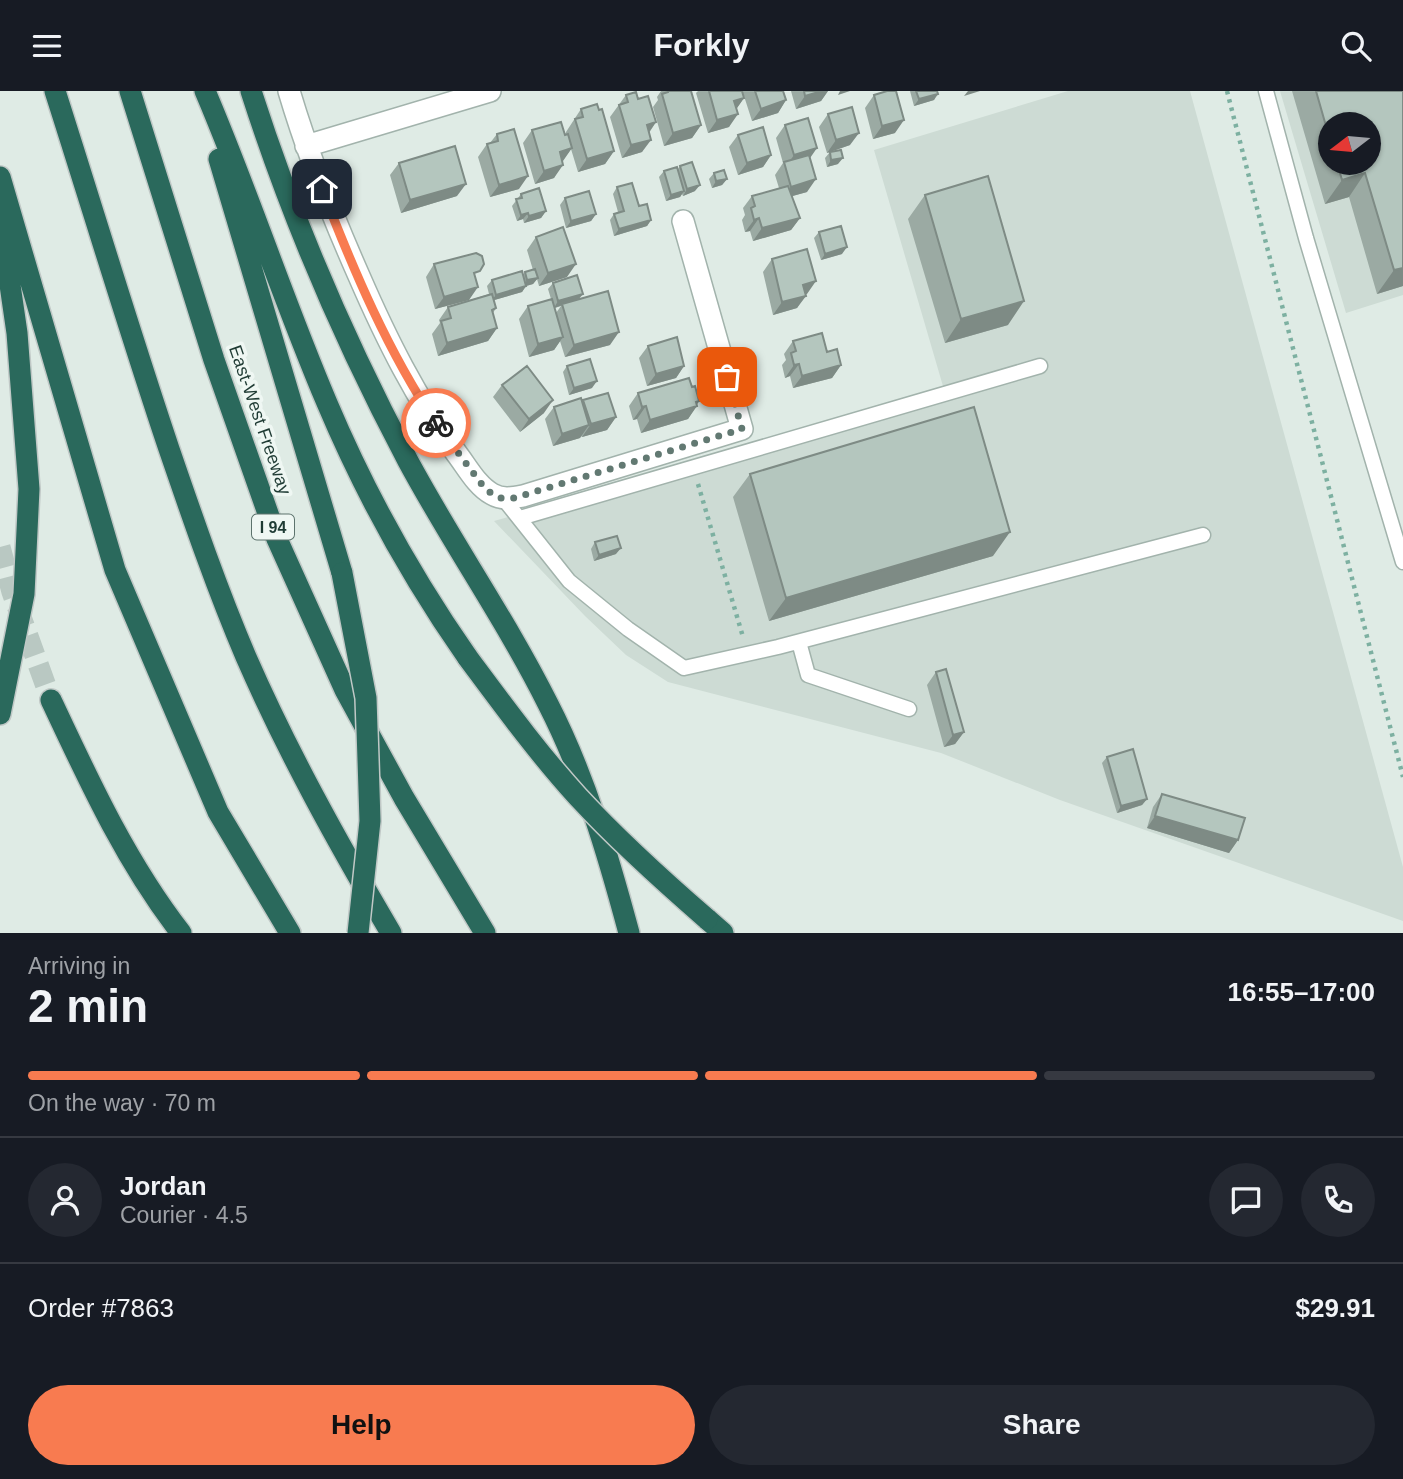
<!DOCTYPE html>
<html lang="en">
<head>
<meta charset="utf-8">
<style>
	:root { --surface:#171b24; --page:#242831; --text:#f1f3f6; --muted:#9ea1a6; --line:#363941; --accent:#f87b50 }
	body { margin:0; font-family:Helvetica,sans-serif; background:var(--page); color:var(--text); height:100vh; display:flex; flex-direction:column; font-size:26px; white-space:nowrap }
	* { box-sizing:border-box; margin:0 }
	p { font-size:23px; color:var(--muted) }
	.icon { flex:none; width:38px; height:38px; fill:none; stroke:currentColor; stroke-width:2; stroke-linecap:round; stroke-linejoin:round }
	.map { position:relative; height:842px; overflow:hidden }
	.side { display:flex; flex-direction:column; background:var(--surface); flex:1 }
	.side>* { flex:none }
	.needle { width:46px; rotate:254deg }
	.fabs { position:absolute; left:1318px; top:21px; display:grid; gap:14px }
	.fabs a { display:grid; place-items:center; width:63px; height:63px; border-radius:50%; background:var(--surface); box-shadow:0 2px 5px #0004; font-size:35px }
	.pin { position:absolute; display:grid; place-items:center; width:60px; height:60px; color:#fff; margin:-30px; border-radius:14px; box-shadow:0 4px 10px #0006 }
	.courier { position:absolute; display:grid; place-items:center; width:70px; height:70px; margin:-35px; border:5px solid #f87b50; border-radius:50%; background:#fff; color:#222; box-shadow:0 2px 9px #0007 }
	.summary em { font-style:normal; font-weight:800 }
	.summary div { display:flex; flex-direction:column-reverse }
	.summary { display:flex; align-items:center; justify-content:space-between; height:119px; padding:0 28px }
	h1 { font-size:46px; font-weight:800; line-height:52px }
	.bar { display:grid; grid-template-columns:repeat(4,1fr); gap:10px 7px; align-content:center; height:84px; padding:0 28px }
	.bar i { height:9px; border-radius:5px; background:var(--line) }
	.bar .selected { background:var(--accent) }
	.bar p { grid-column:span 4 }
	.line { display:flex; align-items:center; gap:18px; padding:0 28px; border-top:2px solid var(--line) }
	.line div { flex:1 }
	.round { display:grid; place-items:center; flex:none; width:74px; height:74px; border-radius:37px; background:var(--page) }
	.cta { display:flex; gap:14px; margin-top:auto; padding:14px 28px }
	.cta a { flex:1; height:80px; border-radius:42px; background:var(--accent); color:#111; font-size:28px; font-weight:800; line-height:80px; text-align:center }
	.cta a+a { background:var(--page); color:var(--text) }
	header { display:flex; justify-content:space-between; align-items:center; height:91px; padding:0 28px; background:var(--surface); font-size:32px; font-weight:800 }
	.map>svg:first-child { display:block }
</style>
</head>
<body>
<header><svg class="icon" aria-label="menu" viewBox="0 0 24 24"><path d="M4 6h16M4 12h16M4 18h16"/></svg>Forkly<svg class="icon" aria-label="search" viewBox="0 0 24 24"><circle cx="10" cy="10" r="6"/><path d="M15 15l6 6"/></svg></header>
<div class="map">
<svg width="1403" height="842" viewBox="0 0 1403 842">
	<rect width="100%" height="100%" fill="#dfebe5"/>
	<path fill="#cddbd4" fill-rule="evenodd" d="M1068,0H1190L1403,776V830L1060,709L941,662L668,591L626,564L585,525L494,430L945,302L874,59Z
		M1280,0H1403V204L1346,222ZM1330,33H1368V72H1330Z"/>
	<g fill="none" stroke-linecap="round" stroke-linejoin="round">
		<path stroke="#b9c8c2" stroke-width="21" stroke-dasharray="21 10" stroke-linecap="butt" d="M0,456L12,501L51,609"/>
		<defs>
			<path id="lane" d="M1266,0L1306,147L1403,471
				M503,407L569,490L628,538L684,577L778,556L1203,444
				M520,427L1040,275
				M799,551L808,584L909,618"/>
			<path id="street" d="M289,0C308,64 332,124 359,185C386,247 416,308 457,363C467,376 477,395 492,403C502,409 512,407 523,405L742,338L683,130
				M306,55L490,0"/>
			<path id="highway" d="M55,0C93,119 129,239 169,358C193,428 217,498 246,566C288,662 338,752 391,842
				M130,0L214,269L277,448L345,599L404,707L485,842
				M205,0C249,103 283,209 327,312C365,402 412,487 468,567
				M251,0C292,128 345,251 408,370C452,452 506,529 548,613C585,685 608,764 629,842
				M219,68L342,482
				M0,86L115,479L218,721L290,842
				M0,125L17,242L29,398L24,503L0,623
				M51,609C89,690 126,771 181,842
				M707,828L723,842"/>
		</defs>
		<use href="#lane" stroke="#a2b3ac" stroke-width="17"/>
		<use href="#street" stroke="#a2b3ac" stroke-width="24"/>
		<use href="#highway" stroke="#c0c8c6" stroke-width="24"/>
		<path stroke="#7db0a1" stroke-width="4.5" stroke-dasharray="3.5 5" stroke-linecap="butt" d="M1227,0L1403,686
			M698,393L743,546"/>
		<use href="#lane" stroke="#fff" stroke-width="14"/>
		<use href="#street" stroke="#fff" stroke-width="21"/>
		<use href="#highway" stroke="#2a695c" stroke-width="21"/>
		<defs>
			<path id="highway-bridge" d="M342,482L366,607L370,730L358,842
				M468,567C503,614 538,662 578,706C618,749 662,789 707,828"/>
		</defs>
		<use href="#highway-bridge" stroke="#c0c8c6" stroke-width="24" stroke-linecap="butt"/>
		<use href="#highway-bridge" stroke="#2a695c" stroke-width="21"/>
	</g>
	<path fill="#9baaa3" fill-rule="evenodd" d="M661,0H691L701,34L692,47L664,55L653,16L658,9L657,6Z
		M698,0H783L786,9L778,22L752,30L744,5V7L736,18L729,36L708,42L696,2Z
		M791,0H828L821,10L796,18Z
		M910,0H937L934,9L914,15Z
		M1292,0H1403V195L1377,203L1349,106L1325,113ZM1330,33L1368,72H1330Z
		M626,4L638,8L656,31L649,42L642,61L622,67L610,26Z
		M874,4L895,42L873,48L865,17Z
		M581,18L614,60L605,73L578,81L571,58L562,70L554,87L535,93L523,52L532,39L566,43V41Z
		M828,23L850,54L827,62L819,36Z
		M785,34L810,68L807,101L792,105L800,127L791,139L753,150L750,140L745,141L742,129L745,124L743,117L752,105L779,97L775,84L783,72L776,47Z
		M497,43L519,98L490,106L478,66L487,53L490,52Z
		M738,44L771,64L763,76L738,84L729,56Z
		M830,61L838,73L827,76L825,67Z
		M399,72L457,105L401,122L390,84Z
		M680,75L695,100L683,105L682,103L680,106L666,110L659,86L664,80L678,78Z
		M714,82L727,88L722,94L712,97L709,88Z
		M617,96L639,115L651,129L647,135L614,145L610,129L614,123L618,121L613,103Z
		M521,103L546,120L541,127L524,132L523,128L517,130L512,115Z
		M925,104L1008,234L945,252L908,128Z
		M565,107L596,123L591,130L566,137L560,114Z
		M819,141L842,163L821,169L814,147Z
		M536,146L567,186L539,195L537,188L533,193L526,195L522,201L494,209L496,217L493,222L497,237L488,250L438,265L432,243L440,232L439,229L448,216L489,203L487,195L492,189L523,184L525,181L533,179L527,159Z
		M772,168L807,203H805L797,217L773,224L763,181Z
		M434,173L476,186L469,209L435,218L426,186Z
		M553,192L579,209L610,254L565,266L560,250L554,259L529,266L519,228L528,215L551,208L548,198ZM561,215L556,222L555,217Z
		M793,250L827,261L841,274L832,287L793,297L790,285L785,287L782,274L786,269L784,263Z
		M648,255L684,275L676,287L647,295L639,267Z
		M567,275L592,297L569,304L563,281Z
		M502,294L544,322L520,341L493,306Z
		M692,296L699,310L688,328L641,342L637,328L633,329L629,315L638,302Z
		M583,309L616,326L607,339L582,346L581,345L580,347L553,355L545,328L554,316L582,311Z
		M750,383L993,465L769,530L733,406Z
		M595,451L616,463L594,470L591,458Z
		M936,581L964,641L955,653L944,656L927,594Z
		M1107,666L1147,708L1142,714L1117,722L1102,672Z
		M1162,703L1238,749L1229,762L1147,737L1153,716Z"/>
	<path fill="#7e8b85" d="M822,0H828L821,10L796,18L805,5Z
		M840,0H850L838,4Z
		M968,0H980L964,5Z
		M938,3L934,9L914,15L919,8Z
		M744,7L735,20L734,10Z
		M786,9L778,22L752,30L761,18Z
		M738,23L729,36L708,42L717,29Z
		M904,29L895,42L873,48L882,35Z
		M656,31L647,44V34Z
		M701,34L692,47L664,55L673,42Z
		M859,42L850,54L827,62L836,49Z
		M651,49L642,61L622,67L631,54Z
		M572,57L563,70L551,73L560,61Z
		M817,57L808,70L785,77L794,64Z
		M614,60L605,73L578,81L587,68Z
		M771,64L763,76L738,84L747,72Z
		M843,67L838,73L827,76L831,69Z
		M563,74L554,87L535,93L544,80Z
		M1365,82L1349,106L1325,113L1342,89Z
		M528,85L519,98L490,106L499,94Z
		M727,88L722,94L712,97L716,90Z
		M816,88L807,101L782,108L791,96Z
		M466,93L457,105L401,122L410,109Z
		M700,94L695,100L683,105L687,98Z
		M684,100L680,106L666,110L671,104Z
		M546,120L541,127L524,132L529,125Z
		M528,122L523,128L517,130L521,124Z
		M596,123L591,130L566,137L571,130Z
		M759,127L750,140L745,141L754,129Z
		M800,127L791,139L753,150L762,137Z
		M651,129L647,135L614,145L619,138Z
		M847,156L842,163L821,169L825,163Z
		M576,173L567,186L539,195L548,182Z
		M1403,177V195L1377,203L1394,179Z
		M538,187L533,193L526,195L522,201L491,210L496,204L523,196L527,189Z
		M816,190L807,203L794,207L803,194Z
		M478,196L469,209L435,218L444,206Z
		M583,203L578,209L554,217L558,210Z
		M806,205L797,217L773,224L782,211Z
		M1024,210L1008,234L945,252L961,228Z
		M497,237L488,250L438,265L447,252Z
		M619,241L610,254L565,266L574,254Z
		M563,246L554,259L529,266L538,253Z
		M799,273L790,285L785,287L794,274Z
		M841,274L832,287L793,297L802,285Z
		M684,275L676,287L647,295L656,283Z
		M597,290L592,297L569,304L574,297Z
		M553,309L544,322L520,341L529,328Z
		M699,310L695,316L697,315L688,328L641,342L650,329Z
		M646,315L637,328L633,329L642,316Z
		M616,326L607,339L582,346L591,333Z
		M589,334L580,347L553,355L562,343Z
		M1010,441L993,465L769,530L786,507Z
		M621,457L616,463L594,470L599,464Z
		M964,641L955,653L944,656L953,644Z
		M1147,708L1142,714L1117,722L1121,715Z
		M1155,725L1238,749L1229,762L1147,737Z"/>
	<path fill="#b4c6be" stroke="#7e8b85" stroke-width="2" d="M668,0H691L701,34L673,42L662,3L668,1Z
		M709,0H742L744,7L734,10L738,23L717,29Z
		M755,0H783L786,9L761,18Z
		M804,0H822L805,5Z
		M887,0H896L904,29L882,35L874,4Z
		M916,0H937L938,3L919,8Z
		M1316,0H1403V177L1394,179L1365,82L1342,89L1337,72H1368V33H1330V49Z
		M636,1L638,8L648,5L656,31L647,34L651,49L631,54L619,14L628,11L626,4Z
		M597,13L599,19L602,18L614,60L587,68L575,28L583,26L581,18Z
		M852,16L859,42L836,49L828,23Z
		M808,27L817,57L794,64L785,34Z
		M561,31L565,44L568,43L572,57L560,61L563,74L544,80L532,39Z
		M763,36L771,64L747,72L738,44Z
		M514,38L528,85L499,94L487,53L498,50L497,43Z
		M455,55L466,93L410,109L399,72Z
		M841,59L843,67L831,69L830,61Z
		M809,64L816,88L791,96L784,71Z
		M692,71L700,94L687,98L680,75Z
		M677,76L684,100L671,104L664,80Z
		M724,79L727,88L716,90L714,82Z
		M988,85L1024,210L961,228L925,104Z
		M632,92L639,115L647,113L651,129L619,138L614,123L624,120L617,96Z
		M788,95L800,127L762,137L759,127L754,129L751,117L755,115L752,105Z
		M539,97L546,120L529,125L528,122L521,124L516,108L522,107L521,103Z
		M589,100L596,123L571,130L565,107Z
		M841,135L847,156L825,163L819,141Z
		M563,136L576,173L548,182L536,146Z
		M807,158L816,190L803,194L806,205L782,211L772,168Z
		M476,162L482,165L484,173L480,180L474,182L478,196L444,206L434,173Z
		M535,178L538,187L527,189L525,181Z
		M522,180L526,195L496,204L492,189Z
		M577,184L583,203L558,210L553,192Z
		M608,200L619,241L574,254L562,213Z
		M492,203L496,217L492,219L497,237L447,252L441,230L451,227L448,216Z
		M552,208L563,246L538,253L528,215Z
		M822,242L827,261L837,258L841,274L802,285L799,273L794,274L791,262L796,260L793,250Z
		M677,246L684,275L656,283L648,255Z
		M590,268L597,290L574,297L567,275Z
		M527,275L553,309L529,328L502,294Z
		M689,287L692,296L695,295L699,310L696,311L697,315L650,329L646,315L642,316L638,302Z
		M608,302L616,326L591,333L583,309Z
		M581,307L589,334L562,343L554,316Z
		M974,316L1010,441L786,507L750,383Z
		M617,445L621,457L599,464L595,451Z
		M946,578L964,641L953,644L936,581Z
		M1133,658L1147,708L1121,715L1107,666Z
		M1162,703L1245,727L1238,749L1155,725Z"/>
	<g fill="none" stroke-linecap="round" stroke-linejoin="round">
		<path stroke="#627972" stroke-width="7" stroke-dasharray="0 12.6" d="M436,332L486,399L500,407H514L742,338L727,286"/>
		<path stroke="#f87b50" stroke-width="9" d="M322,98C353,178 388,261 436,332"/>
	</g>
	<g text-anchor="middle" stroke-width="7" stroke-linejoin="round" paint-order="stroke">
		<rect fill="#eff7f3" stroke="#5d736d" stroke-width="2" x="252" y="423.5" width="42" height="25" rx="5"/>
		<g font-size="16" font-weight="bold" fill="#1f3b34">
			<text x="273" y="442">I 94</text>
		</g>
		<g font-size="18" fill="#1f3b34" stroke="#eff7f3">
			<text transform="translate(260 329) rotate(71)" y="6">East-West Freeway</text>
		</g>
	</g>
</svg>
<div class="fabs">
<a><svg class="needle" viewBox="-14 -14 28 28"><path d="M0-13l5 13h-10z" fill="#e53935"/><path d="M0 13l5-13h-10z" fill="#9ea1a6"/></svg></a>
</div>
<div class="pin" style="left:727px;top:286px;background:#ea580c"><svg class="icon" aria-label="bag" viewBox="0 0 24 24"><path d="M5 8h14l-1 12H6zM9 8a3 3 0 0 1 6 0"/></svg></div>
<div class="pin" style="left:322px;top:98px;background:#1f2937"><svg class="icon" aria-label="home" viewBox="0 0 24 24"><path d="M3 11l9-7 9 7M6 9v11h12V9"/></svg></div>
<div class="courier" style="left:436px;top:332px"><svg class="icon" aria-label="bike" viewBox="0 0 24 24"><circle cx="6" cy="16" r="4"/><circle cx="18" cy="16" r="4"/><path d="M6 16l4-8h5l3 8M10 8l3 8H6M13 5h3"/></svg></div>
</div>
<section class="side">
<div class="summary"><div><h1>2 min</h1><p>Arriving in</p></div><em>16:55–17:00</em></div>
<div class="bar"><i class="selected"></i><i class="selected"></i><i class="selected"></i><i></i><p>On the way · 70 m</p></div>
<div class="line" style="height:126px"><a class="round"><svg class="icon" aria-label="person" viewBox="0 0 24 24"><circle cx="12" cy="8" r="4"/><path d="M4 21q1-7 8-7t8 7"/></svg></a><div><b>Jordan</b><p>Courier · 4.5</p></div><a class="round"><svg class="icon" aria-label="chat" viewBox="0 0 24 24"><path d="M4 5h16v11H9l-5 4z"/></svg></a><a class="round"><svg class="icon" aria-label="phone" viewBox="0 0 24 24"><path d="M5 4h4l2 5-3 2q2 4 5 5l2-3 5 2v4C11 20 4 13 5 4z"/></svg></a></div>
<div class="line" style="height:91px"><div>Order #7863</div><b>$29.91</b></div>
<div class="cta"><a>Help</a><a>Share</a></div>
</section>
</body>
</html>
